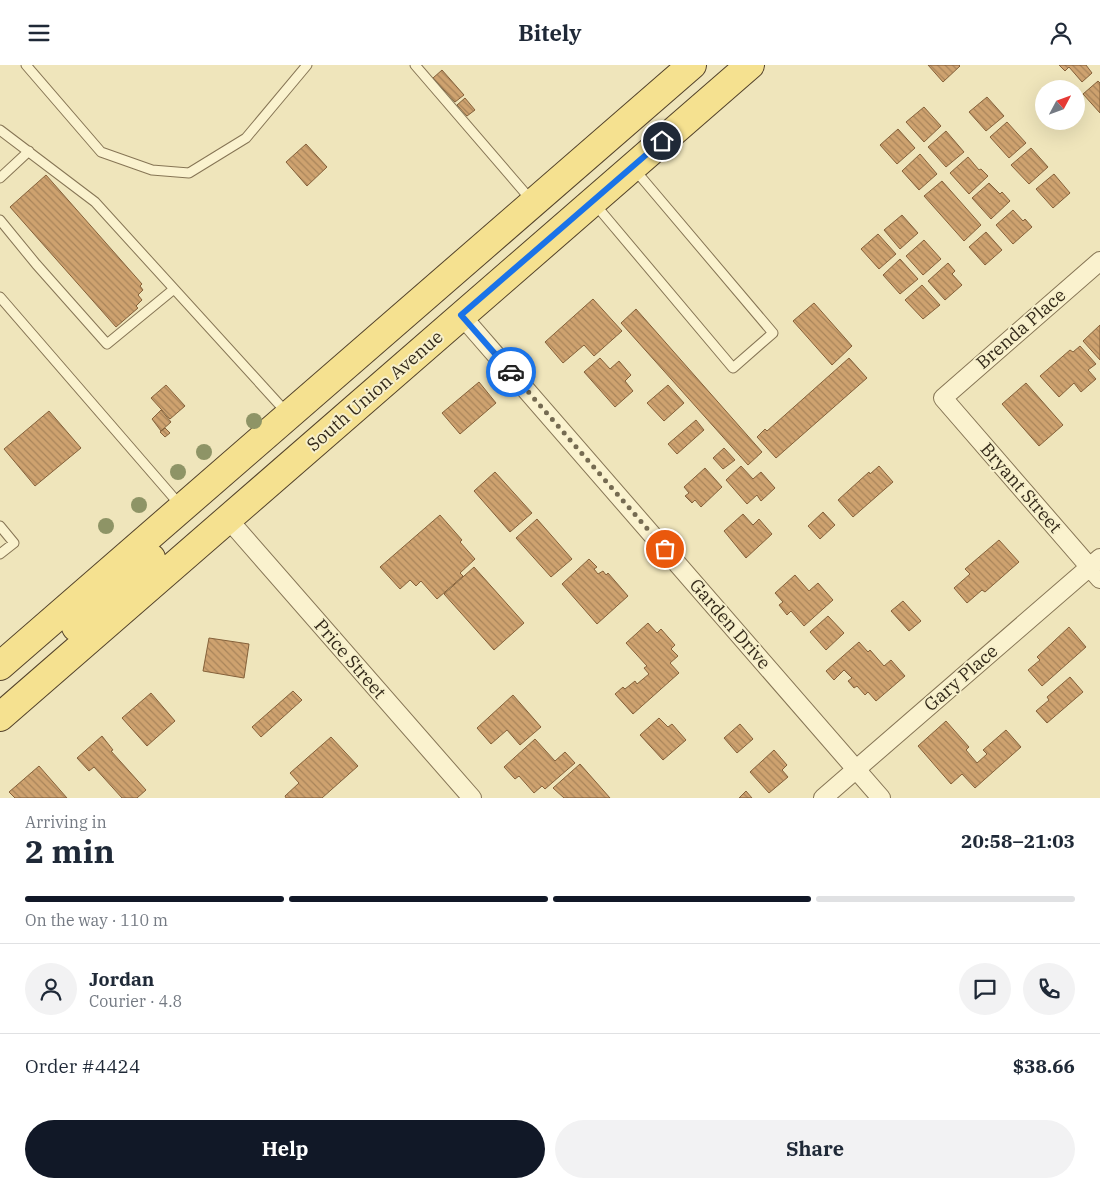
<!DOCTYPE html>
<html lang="en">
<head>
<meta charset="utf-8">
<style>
	:root { --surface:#fff; --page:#f2f2f3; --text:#1f2937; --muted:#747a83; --line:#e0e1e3; --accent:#111827 }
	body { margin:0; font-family:"IBM Plex Serif",serif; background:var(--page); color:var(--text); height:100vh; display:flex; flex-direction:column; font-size:19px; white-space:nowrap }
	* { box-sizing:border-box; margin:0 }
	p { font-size:16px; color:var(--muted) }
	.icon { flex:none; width:28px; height:28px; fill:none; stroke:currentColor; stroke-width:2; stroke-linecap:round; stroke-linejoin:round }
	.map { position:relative; height:733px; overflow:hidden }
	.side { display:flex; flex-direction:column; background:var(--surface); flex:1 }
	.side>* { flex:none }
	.needle { width:32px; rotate:49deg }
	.buttons { position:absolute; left:1035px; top:15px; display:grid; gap:10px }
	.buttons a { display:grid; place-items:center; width:50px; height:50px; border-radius:50%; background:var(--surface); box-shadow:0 5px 20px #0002; font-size:25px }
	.pin { position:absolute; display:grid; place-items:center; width:42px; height:42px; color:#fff; margin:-21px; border:2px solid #fff; border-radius:50%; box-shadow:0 1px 5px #0007 }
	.courier { position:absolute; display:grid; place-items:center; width:50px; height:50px; margin:-25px; border:4px solid #1a73e8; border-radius:50%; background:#fff; color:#222; box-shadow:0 1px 6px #0007 }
	.overview em { font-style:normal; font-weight:700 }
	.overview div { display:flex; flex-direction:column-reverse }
	.overview { display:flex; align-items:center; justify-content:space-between; height:85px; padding:0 25px }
	h1 { font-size:32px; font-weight:700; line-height:38px }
	.bar { display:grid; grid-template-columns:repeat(4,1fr); gap:8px 5px; align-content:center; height:60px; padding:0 25px }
	.bar i { height:6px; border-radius:4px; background:var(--line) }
	.bar .current { background:var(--accent) }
	.bar p { grid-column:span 4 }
	.line { display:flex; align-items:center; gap:12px; padding:0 25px; border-top:1px solid var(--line) }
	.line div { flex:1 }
	.round { display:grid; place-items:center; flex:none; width:52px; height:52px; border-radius:26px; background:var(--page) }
	.button { display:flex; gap:10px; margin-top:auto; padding:10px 25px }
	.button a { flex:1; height:58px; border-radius:30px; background:var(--accent); color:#fff; font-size:20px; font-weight:700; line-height:58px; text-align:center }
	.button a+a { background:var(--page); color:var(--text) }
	header { display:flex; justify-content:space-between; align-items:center; height:65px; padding:0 25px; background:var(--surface); font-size:22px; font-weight:700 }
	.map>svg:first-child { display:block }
</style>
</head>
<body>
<header><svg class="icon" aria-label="menu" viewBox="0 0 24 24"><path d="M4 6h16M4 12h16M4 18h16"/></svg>Bitely<svg class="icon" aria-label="person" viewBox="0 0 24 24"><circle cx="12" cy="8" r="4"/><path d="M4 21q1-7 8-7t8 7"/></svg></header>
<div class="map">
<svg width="1100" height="733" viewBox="0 0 1100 733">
	<defs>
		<pattern id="building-back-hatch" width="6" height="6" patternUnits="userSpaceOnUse" patternTransform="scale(1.25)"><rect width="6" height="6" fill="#cea26f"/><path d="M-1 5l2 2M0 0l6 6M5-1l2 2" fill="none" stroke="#a8845a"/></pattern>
	</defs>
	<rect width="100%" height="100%" fill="#efe5bb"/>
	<path fill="url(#building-back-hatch)" stroke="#85613a" d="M928,0H959L960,1L943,17Z
		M1059,0H1086L1092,8L1082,17L1069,2L1065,6Z
		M442,5L464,30L455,37L433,13Z
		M1098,16L1100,18V48L1083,29Z
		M987,32L1004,51L986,66L969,47Z
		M465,33L475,45L467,51L457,40Z
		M924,42L941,61L924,77L906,57Z
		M1007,57L1026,78L1009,93L990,72Z
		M898,64L915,83L897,99L880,80Z
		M946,66L964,87L946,102L928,82Z
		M306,79L327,102L307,121L286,97Z
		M1031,83L1048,102L1029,119L1011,100Z
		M920,89L937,109L919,125L902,106Z
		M968,92L979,105L981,104L988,111L969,129L950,108Z
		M1054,109L1070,128L1053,143L1036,124Z
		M46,110L142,219L140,221L143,225L138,230L142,235L136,241L138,243L116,262L10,142Z
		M942,116L981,160L964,176L924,131Z
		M989,118L1000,129L1002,127L1010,136L991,154L972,133Z
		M1013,145L1023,156L1025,154L1032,162L1013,179L996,160Z
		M902,150L918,168L900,184L884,165Z
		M986,167L1002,185L985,200L969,182Z
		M878,169L896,189L879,204L861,184Z
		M924,175L941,194L923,210L906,191Z
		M900,194L918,214L900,229L883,210Z
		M948,198L955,206L952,209L962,220L945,235L928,216Z
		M922,220L940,240L923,254L905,235Z
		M593,234L622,266L594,291L584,280L563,298L545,277Z
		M814,238L852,281L832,300L793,256Z
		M636,244L762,387L748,400L621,258Z
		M1100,260V295L1083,276Z
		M1080,281L1096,299L1088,305L1096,314L1081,327L1074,318L1059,332L1040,311L1070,285L1073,287Z
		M600,293L610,304L619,296L631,310L625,316L633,326L615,342L584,307Z
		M849,293L867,313L776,393L757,372L765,364L767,366Z
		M479,317L496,338L460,369L442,348Z
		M1026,318L1063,360L1039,381L1002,339Z
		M166,320L185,341L170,354L151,333Z
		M668,320L684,338L664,356L647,338Z
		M161,345L171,357L161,366L152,354Z
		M49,346L81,383L35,421L4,384Z
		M696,355L704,365L677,389L668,379Z
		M165,363L170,368L165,372L160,367Z
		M724,383L735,395L723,404L713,393Z
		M741,401L753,414L761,407L775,423L761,436L757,430L747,439L726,415Z
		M879,401L893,417L853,452L838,435L869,407L870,409Z
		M705,403L722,422L701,442L695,435L692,438L685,431L689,428L684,422Z
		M495,407L532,448L510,467L474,426Z
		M823,447L835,460L820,474L808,461Z
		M743,449L753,460L759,454L772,469L746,493L724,466Z
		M440,450L462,475L460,477L475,494L460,508L463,511L437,534L421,516L416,521L410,515L400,524L380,502Z
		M537,454L572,494L551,512L516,473Z
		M999,475L1019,497L985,527L982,525L967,538L954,523L970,509L965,504Z
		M589,494L597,502L594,504L598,509L603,506L606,510L608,508L628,531L597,559L562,519Z
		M474,502L524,558L494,585L444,529Z
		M795,510L809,526L818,518L833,535L804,561L791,546L787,550L779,540L783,537L775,528Z
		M903,536L921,556L909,566L891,546Z
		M828,551L844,568L826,585L810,567Z
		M648,558L657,568L661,564L675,580L671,584L678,591L670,598L679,608L633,649L615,629L623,622L625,624L635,616L637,619L649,609L644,603L647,601L626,578Z
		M1069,562L1086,582L1042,621L1028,605L1040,595L1037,592Z
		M209,573L249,579L244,613L203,606Z
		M859,577L868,587L870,585L884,601L891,595L905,611L876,636L868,627L865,630L857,621L854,623L848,616L852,613L844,605L834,615L826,606Z
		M1070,612L1083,627L1047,658L1036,646L1049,635L1047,632Z
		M293,626L302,635L261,672L252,662Z
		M151,628L175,656L147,681L122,653Z
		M513,630L541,662L520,680L507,665L491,679L477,663Z
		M659,653L668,662L672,659L686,675L663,695L640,670Z
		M946,656L969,682L966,685L977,698L987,689L983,685L1006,665L1021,682L975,723L962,709L951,719L918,681Z
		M740,659L753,674L737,688L724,673Z
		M102,671L113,685L111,686L146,725L137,733H122L94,702L89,706L77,693Z
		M331,672L358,701L322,733H286L285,731L299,718L290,708Z
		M535,674L555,696L565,687L575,698L545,724L542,721L534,728L519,711L515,714L504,702Z
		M774,685L787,700L782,705L788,712L769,728L750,707Z
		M580,699L610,733H564L553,723Z
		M39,701L67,733H15L9,727Z
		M746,726L752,733H739Z"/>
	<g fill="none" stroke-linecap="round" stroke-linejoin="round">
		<defs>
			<path id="service" d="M26,0L101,87L152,105L189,108L246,73L307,0
				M415,0L532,136
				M0,65L95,137L287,348
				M0,113L29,86
				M594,138L733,303L773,268L635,105
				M0,155L36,199L107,279L174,224
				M0,232L180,440
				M0,461L14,478L0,489"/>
			<path id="minor" d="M1100,196L943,333L1100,514
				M461,250L881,733
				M228,454L472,733
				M823,733L1100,493"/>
			<path id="primary" d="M76,562L151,493
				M0,601L692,0
				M0,652L750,0"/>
		</defs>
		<use href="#service" stroke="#867555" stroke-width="11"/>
		<use href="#minor" stroke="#867555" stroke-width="20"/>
		<use href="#primary" stroke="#53422a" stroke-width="30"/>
		<use href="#service" stroke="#faf2ce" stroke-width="9"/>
		<use href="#minor" stroke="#faf2ce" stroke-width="18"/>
		<use href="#primary" stroke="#f5e190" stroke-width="28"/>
	</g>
	<g fill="#8e9466">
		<circle cx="254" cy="356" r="8"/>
		<circle cx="204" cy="387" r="8"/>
		<circle cx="178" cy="407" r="8"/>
		<circle cx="139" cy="440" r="8"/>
		<circle cx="106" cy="461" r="8"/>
	</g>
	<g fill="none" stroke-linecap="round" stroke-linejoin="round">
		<path stroke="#756b52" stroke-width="5" stroke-dasharray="0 9" d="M511,307L665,484"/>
		<path stroke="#1a73e8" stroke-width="6" d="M511,307L461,250L662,76"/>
	</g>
	<g text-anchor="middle" stroke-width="4" stroke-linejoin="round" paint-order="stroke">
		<g font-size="18" fill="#342a1a" stroke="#f6efca">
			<text transform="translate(1021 264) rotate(-41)" y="6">Brenda Place</text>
			<text transform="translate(375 326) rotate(-41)" y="6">South Union Avenue</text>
			<text transform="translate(1021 423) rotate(49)" y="6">Bryant Street</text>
			<text transform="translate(730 559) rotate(49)" y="6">Garden Drive</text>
			<text transform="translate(350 594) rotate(49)" y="6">Price Street</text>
			<text transform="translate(961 613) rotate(-41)" y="6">Gary Place</text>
		</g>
	</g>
</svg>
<div class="buttons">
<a><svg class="needle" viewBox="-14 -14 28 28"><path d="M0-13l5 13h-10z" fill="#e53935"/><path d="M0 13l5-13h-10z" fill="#747a83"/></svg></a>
</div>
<div class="pin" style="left:665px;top:484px;background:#ea580c"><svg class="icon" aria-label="bag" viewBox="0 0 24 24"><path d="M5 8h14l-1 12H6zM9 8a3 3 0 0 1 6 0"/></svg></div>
<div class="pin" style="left:662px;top:76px;background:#1f2937"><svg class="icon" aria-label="home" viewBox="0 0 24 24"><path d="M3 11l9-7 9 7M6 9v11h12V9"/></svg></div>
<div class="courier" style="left:511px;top:307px"><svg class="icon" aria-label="car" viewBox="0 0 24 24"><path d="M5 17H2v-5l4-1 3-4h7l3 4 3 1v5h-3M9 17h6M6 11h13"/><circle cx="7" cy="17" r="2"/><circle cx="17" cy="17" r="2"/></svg></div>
</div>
<section class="side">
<div class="overview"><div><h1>2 min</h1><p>Arriving in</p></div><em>20:58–21:03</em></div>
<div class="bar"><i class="current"></i><i class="current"></i><i class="current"></i><i></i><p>On the way · 110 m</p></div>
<div class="line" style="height:90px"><a class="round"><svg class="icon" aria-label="person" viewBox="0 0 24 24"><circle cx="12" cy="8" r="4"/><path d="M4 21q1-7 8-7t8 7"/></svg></a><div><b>Jordan</b><p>Courier · 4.8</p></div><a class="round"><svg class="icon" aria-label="chat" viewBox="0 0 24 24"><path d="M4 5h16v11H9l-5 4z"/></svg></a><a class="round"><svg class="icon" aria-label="phone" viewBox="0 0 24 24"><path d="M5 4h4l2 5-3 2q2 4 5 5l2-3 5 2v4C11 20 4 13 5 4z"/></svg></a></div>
<div class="line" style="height:65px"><div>Order #4424</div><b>$38.66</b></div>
<div class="button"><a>Help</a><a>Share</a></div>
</section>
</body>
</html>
